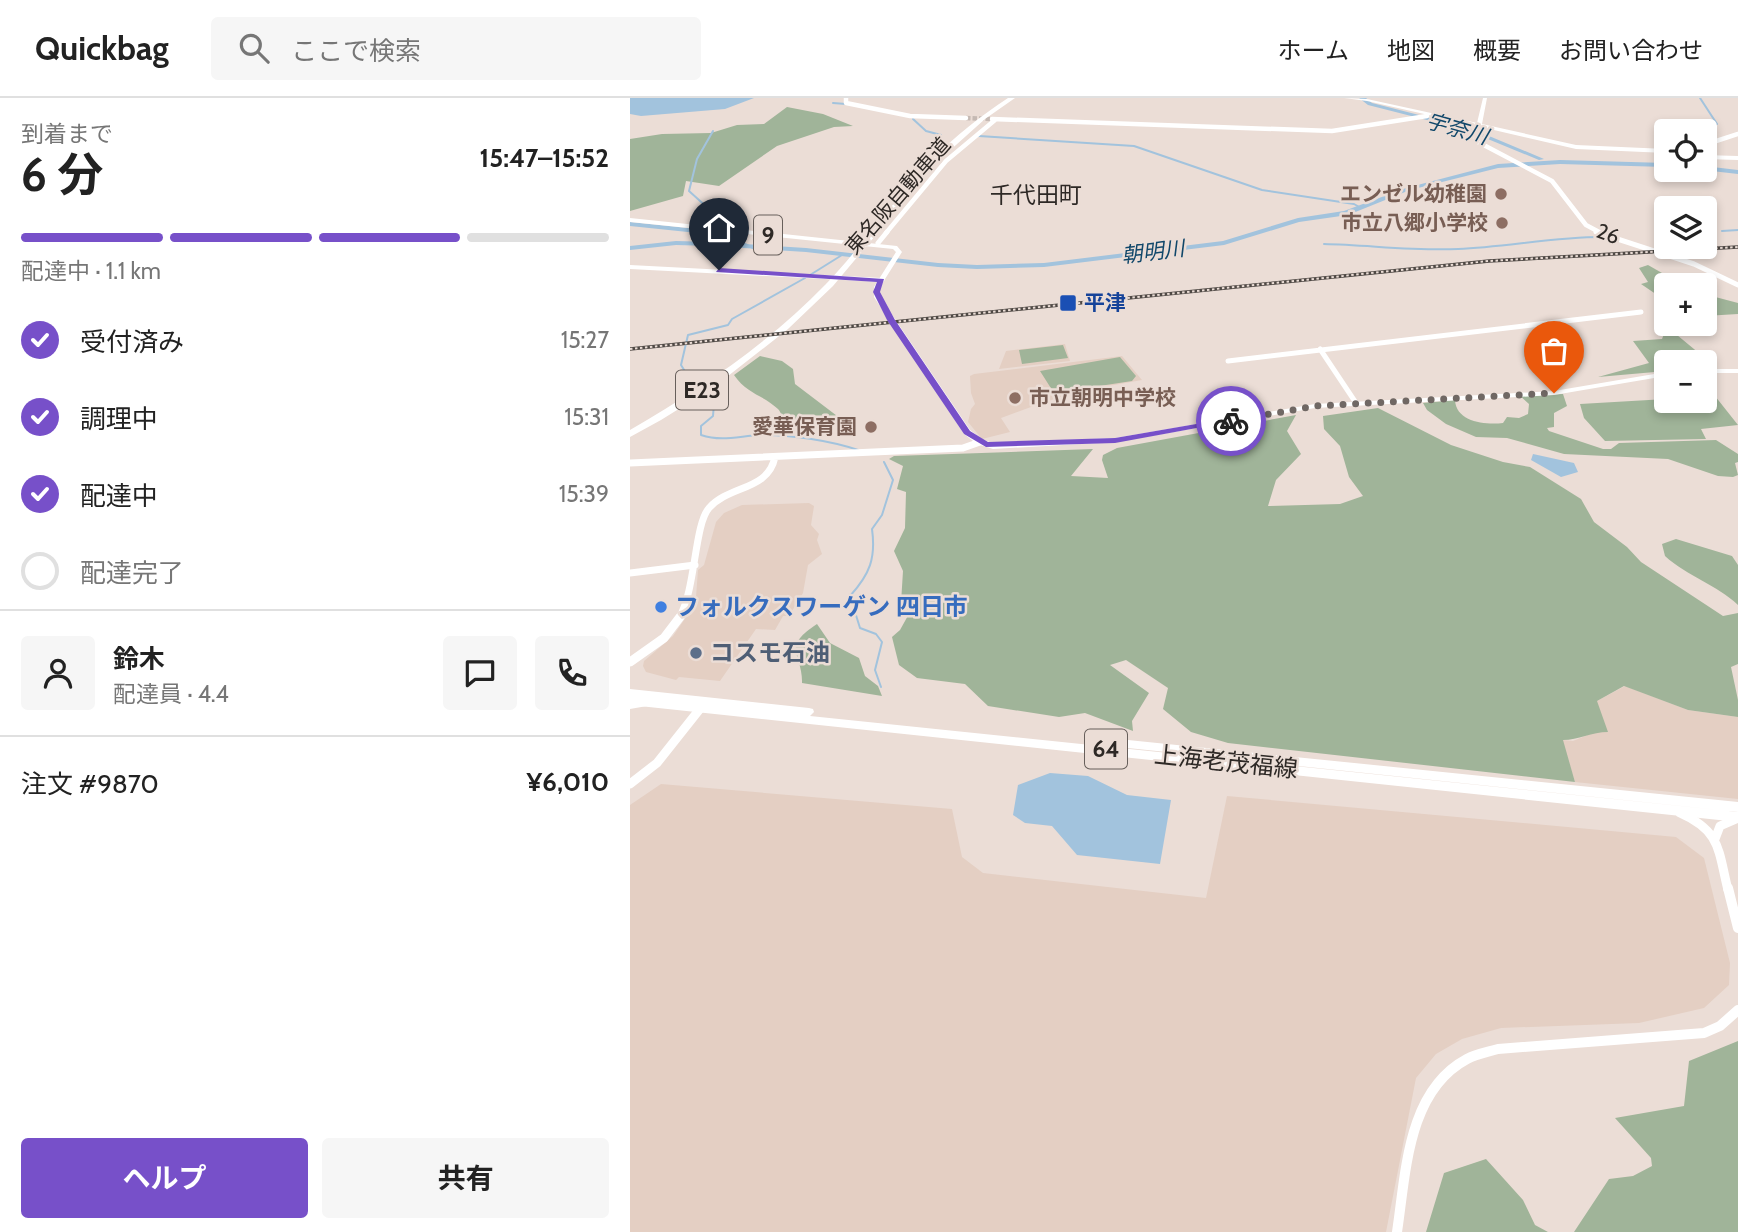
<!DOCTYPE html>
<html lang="ja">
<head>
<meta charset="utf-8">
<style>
	:root { --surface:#fff; --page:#f6f6f6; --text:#222; --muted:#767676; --line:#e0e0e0; --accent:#7750c9 }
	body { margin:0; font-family:Cabin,"Noto Sans JP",sans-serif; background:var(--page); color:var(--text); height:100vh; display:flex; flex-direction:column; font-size:26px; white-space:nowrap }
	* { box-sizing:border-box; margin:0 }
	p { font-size:23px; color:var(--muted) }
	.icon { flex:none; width:38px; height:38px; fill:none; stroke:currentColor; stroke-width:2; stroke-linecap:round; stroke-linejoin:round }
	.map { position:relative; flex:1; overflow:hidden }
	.side { display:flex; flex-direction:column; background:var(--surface); width:630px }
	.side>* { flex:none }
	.buttons { position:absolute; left:1024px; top:21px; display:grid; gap:14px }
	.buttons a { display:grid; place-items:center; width:63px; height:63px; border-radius:7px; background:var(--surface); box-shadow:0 4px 10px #0003; font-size:35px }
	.pin { position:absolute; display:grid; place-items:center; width:60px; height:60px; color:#fff; margin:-72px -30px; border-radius:50% 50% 50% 0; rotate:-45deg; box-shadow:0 0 7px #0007 }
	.pin .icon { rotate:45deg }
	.courier { position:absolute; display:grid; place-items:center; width:70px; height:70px; margin:-35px; border:5px solid #7750c9; border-radius:50%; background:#fff; color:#222; box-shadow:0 2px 9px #0007 }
	.summary em { font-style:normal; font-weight:700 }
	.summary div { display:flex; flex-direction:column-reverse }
	.summary { display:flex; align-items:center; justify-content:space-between; height:119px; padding:0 21px }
	h1 { font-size:46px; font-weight:700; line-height:52px }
	.bar { display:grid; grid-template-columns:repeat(4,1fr); gap:10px 7px; align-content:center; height:84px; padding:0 21px }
	.bar i { height:9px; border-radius:5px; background:var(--line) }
	.bar .active { background:var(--accent) }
	.bar p { grid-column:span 4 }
	.line { display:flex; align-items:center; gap:18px; padding:0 21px; border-top:2px solid var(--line) }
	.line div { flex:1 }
	.round { display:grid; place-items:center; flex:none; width:74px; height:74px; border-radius:7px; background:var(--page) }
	ol { padding:0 21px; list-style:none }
	li { display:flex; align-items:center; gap:21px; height:77px }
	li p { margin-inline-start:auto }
	li .icon { padding:7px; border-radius:50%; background:var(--accent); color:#fff; stroke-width:4 }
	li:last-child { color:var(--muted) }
	li i { width:38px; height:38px; border:4px solid var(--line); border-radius:50% }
	.action { display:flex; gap:14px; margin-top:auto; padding:14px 21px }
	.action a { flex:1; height:80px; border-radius:7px; background:var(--accent); color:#fff; font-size:28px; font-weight:700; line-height:80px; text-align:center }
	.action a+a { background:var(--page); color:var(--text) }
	header { display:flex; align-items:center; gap:42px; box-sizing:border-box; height:98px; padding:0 35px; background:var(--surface); border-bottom:2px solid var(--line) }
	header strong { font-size:33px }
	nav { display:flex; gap:38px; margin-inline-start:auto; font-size:24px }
	.search { width:490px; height:63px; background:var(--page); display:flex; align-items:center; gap:18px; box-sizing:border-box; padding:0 24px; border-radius:7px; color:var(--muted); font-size:26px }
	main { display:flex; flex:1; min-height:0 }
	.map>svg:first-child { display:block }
</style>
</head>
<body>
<header>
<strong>Quickbag</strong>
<div class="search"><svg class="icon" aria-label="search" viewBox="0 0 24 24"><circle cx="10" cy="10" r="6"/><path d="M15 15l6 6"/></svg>ここで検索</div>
<nav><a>ホーム</a><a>地図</a><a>概要</a><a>お問い合わせ</a></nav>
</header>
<main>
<section class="side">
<div class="summary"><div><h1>6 分</h1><p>到着まで</p></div><em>15:47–15:52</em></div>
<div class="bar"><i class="active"></i><i class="active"></i><i class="active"></i><i></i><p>配達中 · 1.1 km</p></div>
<ol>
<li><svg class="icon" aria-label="check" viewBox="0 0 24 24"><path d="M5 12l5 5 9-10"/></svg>受付済み<p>15:27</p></li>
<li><svg class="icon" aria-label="check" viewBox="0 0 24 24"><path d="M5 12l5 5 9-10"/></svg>調理中<p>15:31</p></li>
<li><svg class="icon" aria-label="check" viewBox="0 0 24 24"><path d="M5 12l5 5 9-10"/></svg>配達中<p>15:39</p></li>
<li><i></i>配達完了</li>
</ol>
<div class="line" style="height:126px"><a class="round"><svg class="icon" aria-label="person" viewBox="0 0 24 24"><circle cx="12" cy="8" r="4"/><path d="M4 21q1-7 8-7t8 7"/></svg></a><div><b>鈴木</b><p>配達員 · 4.4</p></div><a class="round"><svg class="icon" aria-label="chat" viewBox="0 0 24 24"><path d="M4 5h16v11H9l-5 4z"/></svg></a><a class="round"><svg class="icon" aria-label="phone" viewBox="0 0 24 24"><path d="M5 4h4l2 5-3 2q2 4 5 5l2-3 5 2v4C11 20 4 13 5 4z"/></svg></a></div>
<div class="line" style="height:91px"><div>注文 #9870</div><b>¥6,010</b></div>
<div class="action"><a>ヘルプ</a><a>共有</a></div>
</section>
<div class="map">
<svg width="1108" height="1134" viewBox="0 0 1108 1134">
	<rect width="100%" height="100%" fill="#ebddd6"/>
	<path fill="#e4cfc3" d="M435,246L440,263L369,271L376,253Z
		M492,258L512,282L445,294L401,309L371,320L380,334L352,341L338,324L341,311L345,306L341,295L340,278L344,276Z
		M179,405L184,408L181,427L189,436L187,442L192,456L178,467L173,495L159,518H153L145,532L126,531L90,583L49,579L46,582L16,574L13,568L14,563L43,538L61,512L66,499L68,472L74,467L86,424L94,415L112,407Z
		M995,588L1058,612L1108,619V701L945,684L932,642L943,643L965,634L967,603Z
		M31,686L322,711L332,759L353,775L576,800L597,698L1046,739L1074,760L1100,865L1099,887L1074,910L1009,925L871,930L832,941L806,956L786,980L756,1134H0V707Z"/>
	<path fill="#a0b499" d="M157,9L193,16L223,28L204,29L147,48L89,88L56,83L53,98L0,113V41L32,36L81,35L107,27L134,26Z
		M1018,167L1053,187H1036V203L1011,186L1018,184L1009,170Z
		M1074,196L1108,205V216L1075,218Z
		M1038,226L1044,227L1047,237L1070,256L1046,261L1048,264H1036V273L968,279L1019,265L1003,243L1032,241Z
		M433,247L438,260L392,266L389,252Z
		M130,258L152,263L163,271L165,286L215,324C197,330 174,338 157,324C153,321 151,314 148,311C133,297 117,296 104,277Z
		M490,259L506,278L502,283L424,295L410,273Z
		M933,296L937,308L924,315V329L917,330L919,333L973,351H981L989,345L1086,342L1108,356V364L1105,365L1108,377L1103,379L1088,378L1038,361L934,356L877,340L846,339L816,326L797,312L793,305L825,302C826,324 855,327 873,325L877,319L889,320L898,316L899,306L890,298Z
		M1085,298L1108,327L1071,331L1076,341L975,343L954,320L950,306L1036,301L1074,303L1075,299Z
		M748,310L821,347L873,364L900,369L951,401L964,424L997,449L1011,464L1093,518L1108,515V566L1101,569L1108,602V619L1058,612L994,588L967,603L978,634C962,634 948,642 933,642L945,684L598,645L561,634L533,611L538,590L496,562L480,567L519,595L502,623L503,633L455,615L429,619L358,608L335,586L287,580L269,567L262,539L270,532L280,514L271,505L273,473L264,453L275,430L276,394L267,391L273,368L259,361L264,358L463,351L441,378L478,380L472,362L473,357L487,350L666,317L657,333L671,356L646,382L638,408L710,406L733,398L719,379L710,348L694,331L693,318Z
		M1046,441L1102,458L1108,467V507C1087,487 1057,478 1035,458L1032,446Z
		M187,526L200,545L229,560L235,578L248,588L252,598L172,585C173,556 150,550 187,526Z
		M1108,943V1134H944L979,1081L1003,1078L1022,1068L1021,1060L985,1020L1054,1008L1059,963Z
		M856,1061L893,1102L905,1127L918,1134H796L814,1075Z"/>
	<path fill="#a2c3dd" d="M0,0H124L95,11L11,18L0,16Z
		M903,356L944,365L948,374L931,379L901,362Z
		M420,675L458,678L497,697L541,702L530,766L447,757L422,728L395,725L383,717L388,687Z"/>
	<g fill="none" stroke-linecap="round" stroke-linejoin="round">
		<path stroke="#a2c3dd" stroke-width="2" d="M1070,0L1087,26
			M203,5L216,6
			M283,21L296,33L311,37
			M83,33L67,61L59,93L100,130
			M349,38L504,48L632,92L724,106L731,110
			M1092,133L1108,132
			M98,134L103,140L123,150
			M694,146C739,147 783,153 828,151C876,149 923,139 972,139
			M180,177L212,157
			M61,283L51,267L58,237L98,227L102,221L175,180
			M85,293L83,318L71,328V337C92,344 109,338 130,337C158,336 202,343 228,352
			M251,589L245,572L252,544L246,536L230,530L220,498C240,476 246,460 242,431L252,417L263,382L254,364"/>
		<path fill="#a2c3dd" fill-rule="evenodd" d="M729,0H736L742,5L840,30L914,61L909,62L836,32L738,7Z
			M930,62L1036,65V69L930,66L868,70L780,92L718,117L669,124L594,147L414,169L347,171L308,169L176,154L82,148L46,147L0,152V148L46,143L82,144L176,150L308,165L347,167L414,165L593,143L668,120L714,113L776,90L868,66Z
			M1074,68L1108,72V76L1073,72Z
			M0,124L77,132L107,140L103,142L77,136L0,128Z"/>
		<path stroke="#c5b9b3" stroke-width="4.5" stroke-dasharray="4.5 2" stroke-linecap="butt" d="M336,20L362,21"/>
		<path stroke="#fff" stroke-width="4.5" d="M216,0V5L280,18L336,20
			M362,21L702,33L797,18
			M849,29L844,37L848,44L922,83L956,127L971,135
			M1074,47L1108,36
			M256,135L316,63L365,22"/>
		<path stroke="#fff" stroke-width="5" d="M966,134L1064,166L1108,187
			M248,145L257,134
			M690,251L726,305
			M598,263L1011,214"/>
		<path stroke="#fff" stroke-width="7" d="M0,365L333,350L350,344
			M0,475L65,467
			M49,520C66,492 64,427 79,410C99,387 138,393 145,359"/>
		<path stroke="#fff" stroke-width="9" d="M0,564L34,540L50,519
			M0,686L27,665L73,607
			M1050,715C1091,733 1088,752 1098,792
			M1085,741L1090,728L1108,720"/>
		<path stroke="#fff" stroke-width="10" d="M1098,790L1108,830
			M767,1134C776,1075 777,993 837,961C846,956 858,954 868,951L1074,935L1090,928L1108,912"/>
		<path fill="#fff" fill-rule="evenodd" d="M0,167L252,180L255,182L252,184L0,171Z"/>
		<path fill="#fff" fill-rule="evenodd" d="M714,0L737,1L847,25L853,0H857L852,26L946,47L1036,51V55L946,51L851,29L849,31L847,28L737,3Z
			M1074,57L1108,58V62L1074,61Z
			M0,120L267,148L272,154L250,189V199L340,332L353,342L363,345L485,340L685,306L924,293L1036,274V278L924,297L685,310L485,344L363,351L347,346L334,336L244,199V189L266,154L263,151L0,124Z
			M1074,271H1108V275H1074Z
			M0,591L179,610L183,611L184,614L180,618L1108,714V724L0,607V599L43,603L0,599Z
			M498,642L1108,704V714L498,650L494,649L492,646L494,643Z"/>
		<path fill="#fff" fill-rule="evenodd" d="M378,0H385L355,21L307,64L203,188L158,231L84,289L31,322L0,339V332C71,291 139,245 196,186C234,146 265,100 304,60C326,37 351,18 378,0Z
			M13,600L17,602L19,605L17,608L0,611V601Z"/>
		<defs>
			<path id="rail" d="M0,251L859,163L1108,149"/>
		</defs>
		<use href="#rail" stroke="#4e4844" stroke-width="3.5"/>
		<use href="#rail" stroke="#ebddd6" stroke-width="2" stroke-dasharray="2.5" stroke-linecap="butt"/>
	</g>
	<path fill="#7750c9" d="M89,170L254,181L250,194L265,222L340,333L358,344L485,340L601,320L605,323L485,345L356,349L334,336L257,222L243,194L247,184L86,174Z"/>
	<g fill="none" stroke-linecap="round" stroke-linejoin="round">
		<path stroke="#706864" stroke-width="7" stroke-dasharray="0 12.6" d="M601,323L685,308L924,295"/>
	</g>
	<g fill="#8d6e63" stroke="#ebddd6" stroke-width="2.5">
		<circle cx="871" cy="96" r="7"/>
		<circle cx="872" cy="125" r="7"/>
		<circle cx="385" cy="300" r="7"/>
		<circle cx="241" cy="329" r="7"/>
	</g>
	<rect fill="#1a4fb4" stroke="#ebddd6" stroke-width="2.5" x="429" y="196" width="18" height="18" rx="3.5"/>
	<circle fill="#3f7fe0" stroke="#ebddd6" stroke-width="2.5" cx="31" cy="509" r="7"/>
	<circle fill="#5c6f8a" stroke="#ebddd6" stroke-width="2.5" cx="66" cy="555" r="7"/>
	<g text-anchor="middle" stroke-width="5" stroke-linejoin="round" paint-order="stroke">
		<g font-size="21" font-style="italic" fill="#10476a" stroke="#ebddd6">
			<text transform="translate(827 31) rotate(16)" y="7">宇奈川</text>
			<text transform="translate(523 154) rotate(-7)" y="7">朝明川</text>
		</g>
		<g font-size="21" font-weight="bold" fill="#785e54" stroke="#ebddd6" text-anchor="end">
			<text x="857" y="103">エンゼル幼稚園</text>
			<text x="858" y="132">市立八郷小学校</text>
			<text x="399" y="307" text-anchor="start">市立朝明中学校</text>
			<text x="227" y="336">愛華保育園</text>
		</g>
		<g font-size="21" fill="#2e2926" stroke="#ebddd6">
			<text transform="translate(268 98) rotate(-49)" y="7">東名阪自動車道</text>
			<text transform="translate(978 136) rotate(21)" y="7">26</text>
		</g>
		<g font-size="21" font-weight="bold" fill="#164399" stroke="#ebddd6" text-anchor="start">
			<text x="454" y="212">平津</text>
		</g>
		<g font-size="23" fill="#2e2926" stroke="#ebddd6">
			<text x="406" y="105">千代田町</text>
		</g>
		<g fill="#ebddd6" stroke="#675f5b" stroke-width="2">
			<rect x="124" y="117.5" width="28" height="39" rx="5"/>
			<rect x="46" y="272.5" width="52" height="39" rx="5"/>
			<rect x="455" y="631.5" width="42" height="39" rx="5"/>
		</g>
		<g font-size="23" font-weight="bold" fill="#2e2926">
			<text x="138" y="145">9</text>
			<text x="72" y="300">E23</text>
			<text x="476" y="659">64</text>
		</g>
		<g font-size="24" font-weight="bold" fill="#366cbe" stroke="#ebddd6" text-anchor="start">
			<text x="45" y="517">フォルクスワーゲン 四日市</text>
		</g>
		<g font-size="24" font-weight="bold" fill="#4e5e75" stroke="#ebddd6" text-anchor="start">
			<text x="80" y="563">コスモ石油</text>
		</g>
		<g font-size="24" fill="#2e2926" stroke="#ebddd6">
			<text transform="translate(596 664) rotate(6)" y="8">上海老茂福線</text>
		</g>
	</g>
</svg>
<div class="buttons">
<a><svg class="icon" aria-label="locate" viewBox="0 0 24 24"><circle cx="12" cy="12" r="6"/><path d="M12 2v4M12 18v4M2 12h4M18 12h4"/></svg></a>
<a><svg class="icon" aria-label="layers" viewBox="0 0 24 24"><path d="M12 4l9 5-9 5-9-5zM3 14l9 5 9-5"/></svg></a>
<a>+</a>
<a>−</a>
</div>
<div class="pin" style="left:924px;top:295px;background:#ea580c"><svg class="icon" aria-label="bag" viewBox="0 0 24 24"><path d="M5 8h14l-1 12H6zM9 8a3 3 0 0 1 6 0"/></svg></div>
<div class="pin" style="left:89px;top:172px;background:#1f2937"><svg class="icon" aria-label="home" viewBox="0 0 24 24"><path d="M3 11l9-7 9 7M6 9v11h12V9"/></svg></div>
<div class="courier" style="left:601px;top:323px"><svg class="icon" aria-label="bike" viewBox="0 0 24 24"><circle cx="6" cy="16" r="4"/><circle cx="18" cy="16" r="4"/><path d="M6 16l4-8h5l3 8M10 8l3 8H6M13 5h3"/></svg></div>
</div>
</main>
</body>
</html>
